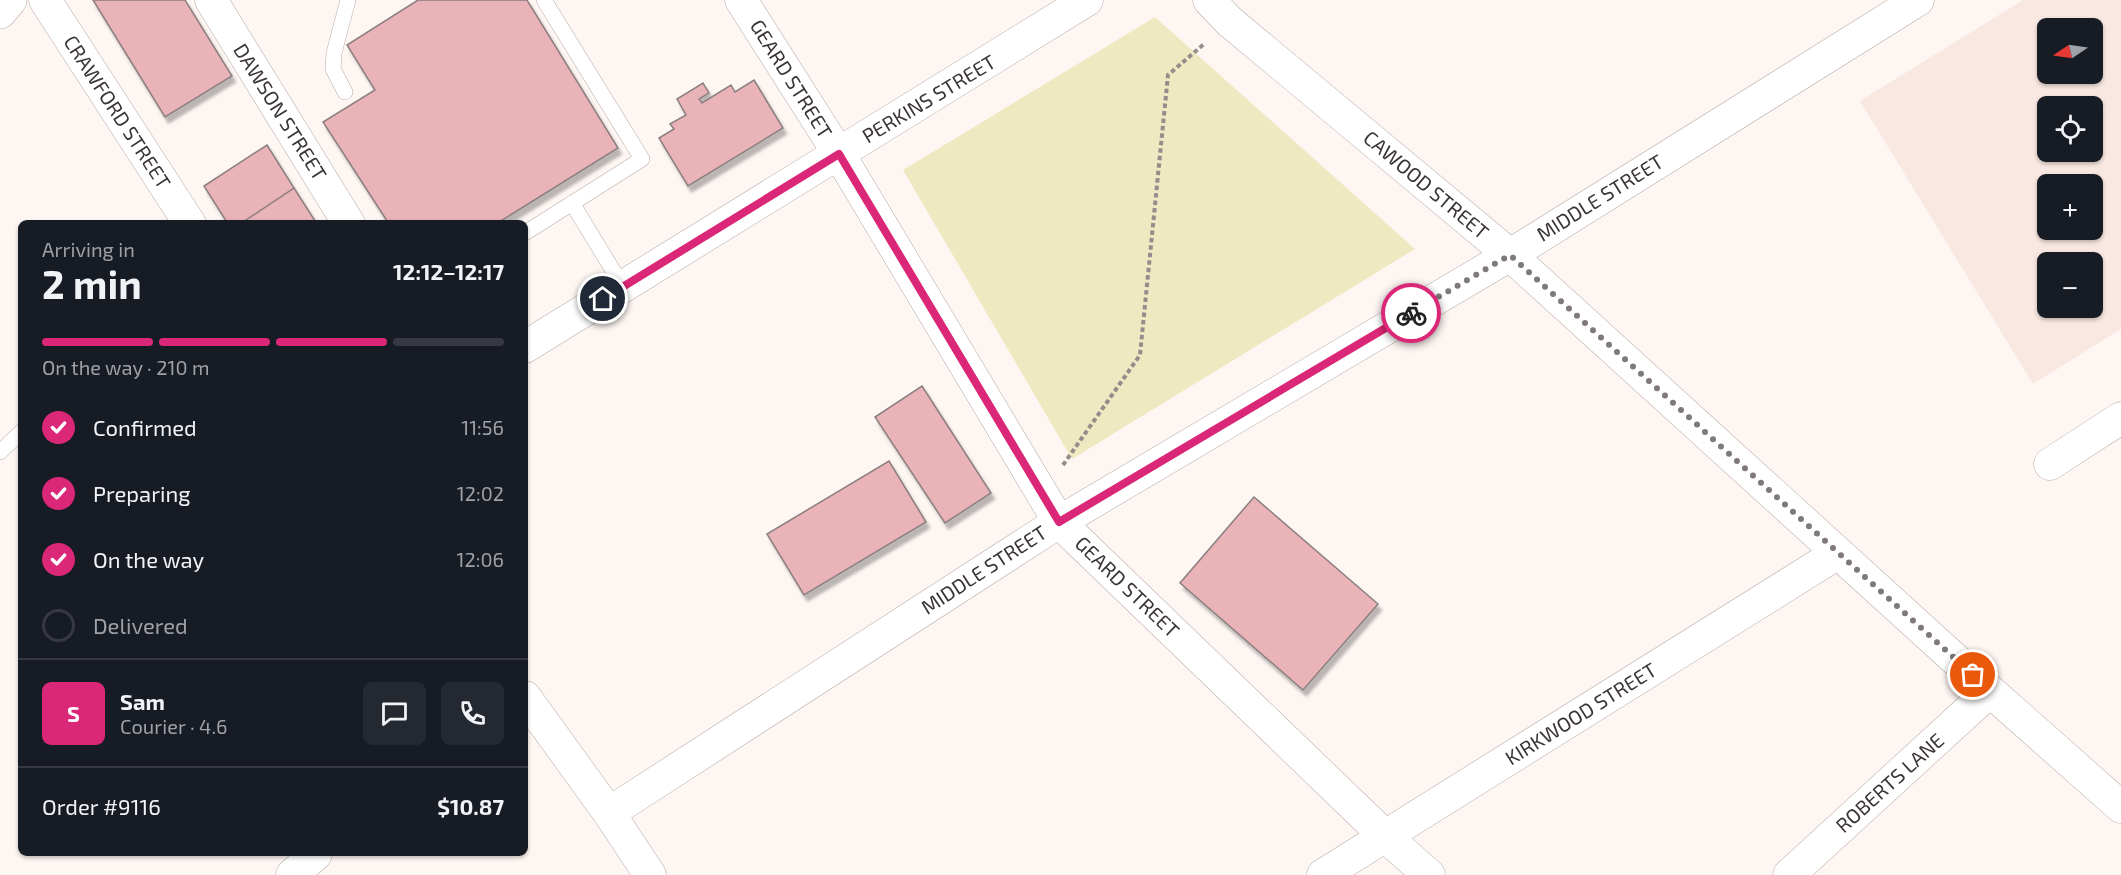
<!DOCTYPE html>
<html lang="en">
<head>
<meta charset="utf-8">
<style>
	:root { --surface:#171b24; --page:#242831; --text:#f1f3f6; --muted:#9ea1a6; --line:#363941; --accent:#db2777 }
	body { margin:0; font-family:"Exo 2",sans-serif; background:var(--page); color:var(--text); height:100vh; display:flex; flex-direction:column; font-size:22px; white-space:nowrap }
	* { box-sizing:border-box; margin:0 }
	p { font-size:20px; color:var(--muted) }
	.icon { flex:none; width:33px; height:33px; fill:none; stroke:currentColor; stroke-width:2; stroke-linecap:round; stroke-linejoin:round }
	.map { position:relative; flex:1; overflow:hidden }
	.panel { position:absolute; left:18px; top:220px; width:510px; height:636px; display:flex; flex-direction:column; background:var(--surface); border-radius:9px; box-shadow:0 2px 4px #0004 }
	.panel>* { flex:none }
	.needle { width:39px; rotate:257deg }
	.fabs { position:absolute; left:2037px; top:18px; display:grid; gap:12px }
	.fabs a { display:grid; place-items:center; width:66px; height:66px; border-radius:9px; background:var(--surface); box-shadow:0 2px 4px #0004; font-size:30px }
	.pin { position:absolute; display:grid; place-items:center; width:51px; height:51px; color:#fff; margin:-26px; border:3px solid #fff; border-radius:50%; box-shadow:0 2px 6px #0007 }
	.courier { position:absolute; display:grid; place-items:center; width:60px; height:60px; margin:-30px; border:4px solid #db2777; border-radius:50%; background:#fff; color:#222; box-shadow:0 2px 8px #0007 }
	.headline em { font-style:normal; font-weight:700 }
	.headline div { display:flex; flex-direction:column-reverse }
	.headline { display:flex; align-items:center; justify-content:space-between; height:102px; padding:0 24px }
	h1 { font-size:39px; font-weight:700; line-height:45px }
	.bar { display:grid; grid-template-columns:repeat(4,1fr); gap:9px 6px; align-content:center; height:72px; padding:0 24px }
	.bar i { height:8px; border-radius:4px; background:var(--line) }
	.bar .current { background:var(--accent) }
	.bar p { grid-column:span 4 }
	.line { display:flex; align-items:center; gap:15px; padding:0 24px; border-top:2px solid var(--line) }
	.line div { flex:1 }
	.round { display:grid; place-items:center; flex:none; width:63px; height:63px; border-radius:9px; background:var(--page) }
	ol { padding:0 24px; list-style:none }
	li { display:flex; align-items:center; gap:18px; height:66px }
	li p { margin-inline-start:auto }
	li .icon { padding:6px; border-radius:50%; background:var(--accent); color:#fff; stroke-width:4 }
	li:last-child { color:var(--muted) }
	li i { width:33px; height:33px; border:3px solid var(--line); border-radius:50% }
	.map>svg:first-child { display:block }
</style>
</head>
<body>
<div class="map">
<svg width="2121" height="875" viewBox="0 0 2121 875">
	<defs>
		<filter id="shadow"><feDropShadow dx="3.5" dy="6" stdDeviation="1.5" flood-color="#0004"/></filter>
	</defs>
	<rect width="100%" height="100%" fill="#fef6f3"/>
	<path fill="#f8e8e1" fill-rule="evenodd" d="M2023,0H2121V329L2033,384L1860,101ZM2048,28H2092V74H2048ZM2048,106H2092V152H2048ZM2048,184H2092V230H2048ZM2048,262H2092V308H2048Z"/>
	<path fill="#efe9c1" d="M1155,17L1415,249L1072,459L903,170Z"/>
	<path fill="#eab3b8" stroke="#8b7f80" stroke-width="1.5" filter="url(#shadow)" d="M93,0H185L232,76L165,117Z
		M418,0H527L618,148L496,224H389L323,122L375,90L347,45Z
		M754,80L783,128L688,186L659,138L674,129L670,124L686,115L677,99L703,83L709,93L699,99L702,103L731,85L735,92Z
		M267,145L294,188L240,224H228L204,186Z
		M294,188L317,224H240Z
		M922,386L991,493L945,523L875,417Z
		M889,461L926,522L804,595L767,534Z
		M1254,497L1378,604L1303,690L1180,583Z"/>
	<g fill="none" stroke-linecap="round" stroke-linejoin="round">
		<defs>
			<path id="service" d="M345,92L333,69L334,53L348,0
				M572,203L623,287
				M525,233L642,159L544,0
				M0,452L21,432"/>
			<path id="minor" d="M45,0L190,224
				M211,0L349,224
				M741,0L839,154L1059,522L1385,836L1429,875
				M1209,0L1229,21L1510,255L1990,691L2121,807
				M525,347L1087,0
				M2050,464L2121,418
				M525,697L609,813L650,875
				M609,813L1059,522L1510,255L1918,0
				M292,875L316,854
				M1323,875L1838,553
				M1789,875L1990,691"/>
			<path id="secondary" d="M0,12L10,0"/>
		</defs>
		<use href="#service" stroke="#b8aca8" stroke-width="16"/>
		<use href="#minor" stroke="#b8aca8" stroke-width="33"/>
		<use href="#secondary" stroke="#b8aca8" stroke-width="34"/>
		<path stroke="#938d8b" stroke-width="4" stroke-dasharray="4.5 3" stroke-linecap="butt" d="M1063,465L1140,355L1168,75L1204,44"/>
		<use href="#service" stroke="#fff" stroke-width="15"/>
		<use href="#minor" stroke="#fff" stroke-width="32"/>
		<use href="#secondary" stroke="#fff" stroke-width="33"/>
	</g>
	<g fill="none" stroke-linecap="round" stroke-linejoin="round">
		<path stroke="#7f7977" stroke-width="6" stroke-dasharray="0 10.8" d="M1411,313L1510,255L1973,675"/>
		<path stroke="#db2777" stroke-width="8" d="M603,299L839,154L1059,522L1411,313"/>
	</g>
	<g text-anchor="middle" stroke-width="4.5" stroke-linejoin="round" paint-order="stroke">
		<g font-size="20" fill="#3a3534" stroke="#fff">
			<text transform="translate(791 79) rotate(58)" y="7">GEARD STREET</text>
			<text transform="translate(929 99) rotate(-31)" y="7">PERKINS STREET</text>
			<text transform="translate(117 112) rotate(57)" y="7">CRAWFORD STREET</text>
			<text transform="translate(280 112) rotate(58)" y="7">DAWSON STREET</text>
			<text transform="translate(1426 185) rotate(40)" y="7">CAWOOD STREET</text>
			<text transform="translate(1600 198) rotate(-32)" y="7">MIDDLE STREET</text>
			<text transform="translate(984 570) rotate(-33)" y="7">MIDDLE STREET</text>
			<text transform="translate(1127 587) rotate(44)" y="7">GEARD STREET</text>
			<text transform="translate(1581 714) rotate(-32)" y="7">KIRKWOOD STREET</text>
			<text transform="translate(1890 783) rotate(-42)" y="7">ROBERTS LANE</text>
		</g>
	</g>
</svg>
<div class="fabs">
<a><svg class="needle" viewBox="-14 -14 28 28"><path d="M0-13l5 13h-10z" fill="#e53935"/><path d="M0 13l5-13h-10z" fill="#9ea1a6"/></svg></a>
<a><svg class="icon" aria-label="locate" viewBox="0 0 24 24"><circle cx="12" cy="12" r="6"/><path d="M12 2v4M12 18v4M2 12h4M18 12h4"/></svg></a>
<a>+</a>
<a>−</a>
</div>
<div class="pin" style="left:1973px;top:675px;background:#ea580c"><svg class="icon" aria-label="bag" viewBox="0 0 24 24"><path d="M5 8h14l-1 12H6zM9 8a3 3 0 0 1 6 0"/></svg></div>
<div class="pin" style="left:603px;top:299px;background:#1f2937"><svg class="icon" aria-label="home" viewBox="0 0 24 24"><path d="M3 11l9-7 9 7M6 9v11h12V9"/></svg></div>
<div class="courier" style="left:1411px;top:313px"><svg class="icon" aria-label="bike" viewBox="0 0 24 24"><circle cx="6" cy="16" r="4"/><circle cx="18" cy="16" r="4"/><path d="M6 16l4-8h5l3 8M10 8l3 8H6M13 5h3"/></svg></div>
<section class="panel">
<div class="headline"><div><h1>2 min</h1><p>Arriving in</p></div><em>12:12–12:17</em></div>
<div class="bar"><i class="current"></i><i class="current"></i><i class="current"></i><i></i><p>On the way · 210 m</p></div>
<ol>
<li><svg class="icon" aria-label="check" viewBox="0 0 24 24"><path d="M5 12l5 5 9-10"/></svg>Confirmed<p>11:56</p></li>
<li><svg class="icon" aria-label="check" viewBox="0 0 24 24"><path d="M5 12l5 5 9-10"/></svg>Preparing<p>12:02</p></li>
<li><svg class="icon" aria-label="check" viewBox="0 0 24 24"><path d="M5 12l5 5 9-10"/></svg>On the way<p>12:06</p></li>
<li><i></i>Delivered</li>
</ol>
<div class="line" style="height:108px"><b class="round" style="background:var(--accent);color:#fff">S</b><div><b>Sam</b><p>Courier · 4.6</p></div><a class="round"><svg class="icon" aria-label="chat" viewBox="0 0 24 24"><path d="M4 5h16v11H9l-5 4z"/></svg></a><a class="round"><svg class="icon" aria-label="phone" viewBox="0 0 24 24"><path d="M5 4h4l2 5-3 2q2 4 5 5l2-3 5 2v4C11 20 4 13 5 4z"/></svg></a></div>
<div class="line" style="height:78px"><div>Order #9116</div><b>$10.87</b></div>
</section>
</div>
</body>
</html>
